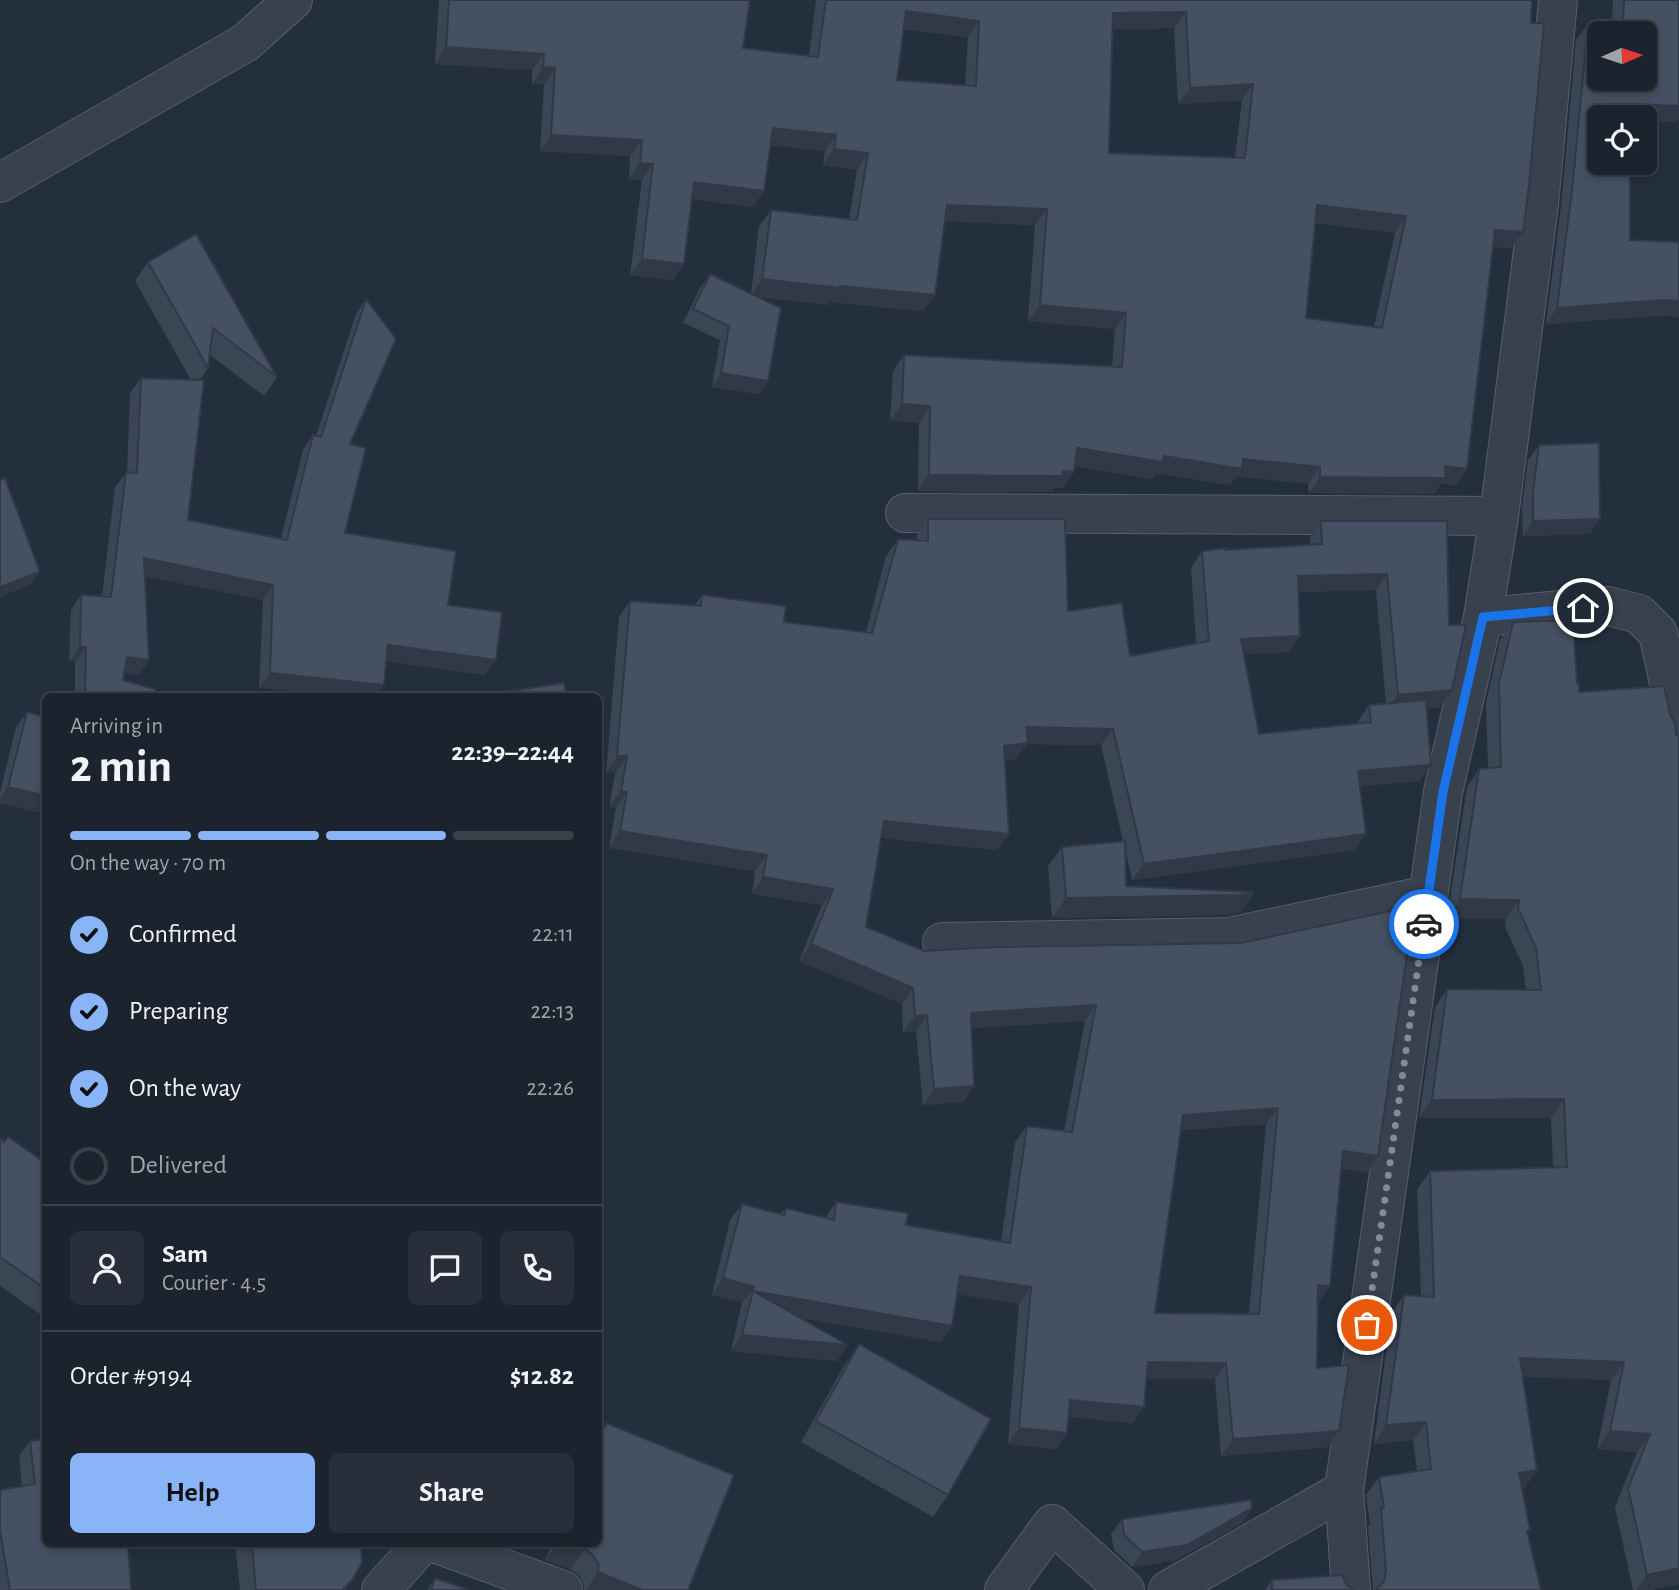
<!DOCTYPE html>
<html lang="en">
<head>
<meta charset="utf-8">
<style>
	:root { --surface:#1b232e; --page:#282f3a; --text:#f1f3f6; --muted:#a0a4aa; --line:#39404a; --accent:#8ab4f8 }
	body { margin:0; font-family:"Alegreya Sans",sans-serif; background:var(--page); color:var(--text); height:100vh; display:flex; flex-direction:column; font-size:26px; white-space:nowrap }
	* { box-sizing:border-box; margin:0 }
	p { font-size:23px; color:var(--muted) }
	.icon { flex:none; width:38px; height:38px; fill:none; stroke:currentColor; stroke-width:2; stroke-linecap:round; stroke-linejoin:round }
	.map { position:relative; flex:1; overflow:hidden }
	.side { position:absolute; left:42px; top:693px; width:560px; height:854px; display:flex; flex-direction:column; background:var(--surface); border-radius:10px; box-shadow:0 4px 10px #0003,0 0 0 2px var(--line) }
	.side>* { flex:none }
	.needle { width:46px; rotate:87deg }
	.tools { position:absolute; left:1587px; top:21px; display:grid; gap:14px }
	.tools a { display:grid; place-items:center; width:70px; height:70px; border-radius:10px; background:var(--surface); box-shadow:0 4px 10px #0003,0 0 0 2px var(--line); font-size:35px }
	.pin { position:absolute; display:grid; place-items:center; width:60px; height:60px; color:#fff; margin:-30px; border:4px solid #fff; border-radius:50%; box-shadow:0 2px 7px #0007 }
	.courier { position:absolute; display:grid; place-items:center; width:70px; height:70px; margin:-35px; border:5px solid #1a73e8; border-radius:50%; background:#fff; color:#222; box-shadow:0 2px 9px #0007 }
	.overview em { font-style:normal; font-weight:700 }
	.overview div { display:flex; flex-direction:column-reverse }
	.overview { display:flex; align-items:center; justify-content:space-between; height:119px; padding:0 28px }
	h1 { font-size:46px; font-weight:700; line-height:52px }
	.bar { display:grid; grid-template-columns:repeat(4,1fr); gap:10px 7px; align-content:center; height:84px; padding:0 28px }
	.bar i { height:9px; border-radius:5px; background:var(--line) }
	.bar .active { background:var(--accent) }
	.bar p { grid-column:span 4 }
	.line { display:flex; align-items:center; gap:18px; padding:0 28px; border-top:2px solid var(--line) }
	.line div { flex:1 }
	.round { display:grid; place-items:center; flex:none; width:74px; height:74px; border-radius:10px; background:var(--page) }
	ol { padding:0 28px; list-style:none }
	li { display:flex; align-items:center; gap:21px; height:77px }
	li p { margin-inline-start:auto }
	li .icon { padding:7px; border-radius:50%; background:var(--accent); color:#111; stroke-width:4 }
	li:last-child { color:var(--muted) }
	li i { width:38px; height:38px; border:4px solid var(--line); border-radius:50% }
	.button { display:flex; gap:14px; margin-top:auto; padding:14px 28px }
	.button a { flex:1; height:80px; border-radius:10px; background:var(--accent); color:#111; font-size:28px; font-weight:700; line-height:80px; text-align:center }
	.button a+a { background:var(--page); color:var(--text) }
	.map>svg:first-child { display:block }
</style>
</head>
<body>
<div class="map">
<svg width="1679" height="1590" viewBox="0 0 1679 1590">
	<rect width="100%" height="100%" fill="#242f3e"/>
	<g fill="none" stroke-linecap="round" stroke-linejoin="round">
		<defs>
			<path id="minor" d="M0,183L245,43L293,0
				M905,513L1499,516
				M1483,617L1608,606L1639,614L1658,633L1679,728
				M942,942L1229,937L1428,895
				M437,1544L563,1590
				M381,1590L422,1544
				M1004,1590L1052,1524L1125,1590
				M1168,1590L1344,1490
				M1351,1590L1344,1490L1443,792L1483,617L1499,516L1539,204L1558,0"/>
		</defs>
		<use href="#minor" stroke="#565f6c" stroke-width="40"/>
		<use href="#minor" stroke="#38414e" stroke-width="38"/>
	</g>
	<path fill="#3b4654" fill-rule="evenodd" d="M439,0H750L743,48L809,56L816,0H1532L1523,232L1511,248L1493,247L1456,485L1442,483L1434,494L1309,493L1308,484L1237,476L1230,485L1156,473L1152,479L1075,466L1063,488H1055L1052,492L918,491L919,423L890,420L893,371L904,355L1112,367L1115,329L1028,321L1035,225L945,221L923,311L830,302L828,305L754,296L768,381L759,394L712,387L720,340L683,323L700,288L710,274L751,294L759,226L771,210L849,219L857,170L823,165L825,151L770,145L753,207L692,199L684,264L673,280L630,275L642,180L629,179L630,156L540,151L544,84H532V70L435,64ZM1174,28L1178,104L1242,100L1235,157L1109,153L1113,29ZM904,29L968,37L965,85L897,80ZM1316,223L1395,233L1374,327L1306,318Z
		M1613,0H1679V119L1677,122L1600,117L1651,316L1546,324L1561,207L1576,40L1588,24H1612Z
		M148,262L277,377L264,396L210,355L208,368L200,380L188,520L281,538L303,450L313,435L316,436L356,314L366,299L350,444L345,533L448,605L496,660L485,675L386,661L259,688L263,600L145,576L149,660L139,675L124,673L123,680L155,693L165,696H75V662H69L71,610L81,595L102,596L115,487L127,472L130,393L141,378L191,380L135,281Z
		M1539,445L1590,534L1523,536L1522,506L1528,460Z
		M928,519L1068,611L1130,656L1196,643L1191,568L1202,551L1310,545V537L1321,521H1447L1440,707L1426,708L1420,781L1360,786L1355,850L1132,880L1125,847L1126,886L1241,912L1227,915L1052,918L1048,866L1062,847L1123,841L1101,745L1027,744L1016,759L1005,760L1009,834L997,850L881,838L866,927L924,951L997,947L1378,1156L1367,1173L1341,1168L1319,1302H1318L1317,1368L1328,1447L1221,1456L1215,1379H1147L1133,1423L1069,1417L1067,1433L1056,1449L1008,1444L1019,1304L957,1294L952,1326L941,1342L800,1318L837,1361L731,1351L742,1303L712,1295L730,1220L742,1204L781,1214L786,1208L825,1218L836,1202L906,1225L1001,1242L1015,1142L1027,1126L1064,1131L1085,1021L971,1028L974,1086L963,1102L923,1105L916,1031L903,1032L902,1004L799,961L822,905L752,894L755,871L609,848L616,808L609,807L615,773H606L619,617L630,601L694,606L702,595L784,622L866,632L886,556L898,539L917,540V535ZM1376,590L1386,704L1369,705L1358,721V723L1259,734L1244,654L1289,652L1300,636L1298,592ZM1266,1124L1249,1314L1155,1313L1181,1130Z
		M1513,622L1577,683L1579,692L1670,714L1676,735L1679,734V1584L1650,1590H1633L1615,1507L1637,1452L1597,1449L1611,1380L1523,1377L1537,1470L1524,1489H1522L1528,1534L1541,1590H1373L1368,1527L1370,1524L1366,1495L1379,1477L1417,1471L1413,1440L1374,1444L1391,1314L1404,1295L1421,1296L1417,1190L1430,1171L1553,1167L1551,1118H1419L1435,1007L1447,989L1526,990L1523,966L1505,927L1506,919L1447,918L1467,787L1479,769L1488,768L1486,703L1500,640Z
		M27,712L46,814L0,803V793L16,727Z
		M0,1138L4,1142L46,1163V1318L0,1286Z
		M859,1344L948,1495L933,1517L801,1442L844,1366Z
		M606,1423L688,1590H584V1586L579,1575L570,1569L545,1560L552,1544H598V1433Z
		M30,1441L131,1590H0V1490L22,1486L19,1456Z
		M1252,1508L1242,1523L1176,1560L1132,1567L1114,1550L1111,1534L1122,1519Z
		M235,1544H361L353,1579L345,1590H240Z
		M435,1578L469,1590H427Z
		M1272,1580L1346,1584L1353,1590H1265Z"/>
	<path fill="#303945" d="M906,11L979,21L968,37L895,27Z
		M1186,12L1174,28L1102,30L1113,13Z
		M446,47L544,54L532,70L435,64Z
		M543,67L555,68L544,84H532Z
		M1253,84L1242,100L1178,104L1190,88Z
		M1629,104L1679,106V119L1677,122L1645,121V117H1620Z
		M773,128L836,135L825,151L761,144Z
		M551,135L642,140L630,156L540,151Z
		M834,149L868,153L857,170L823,165Z
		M640,163L653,164L642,180L629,179Z
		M694,182L764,191L753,207L683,198Z
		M947,205L1047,209L1035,225L936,221Z
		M1317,205L1406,216L1395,233L1306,221Z
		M1495,230L1523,232L1511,248L1484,247Z
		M642,259L684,264L673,280L630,275Z
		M762,279L935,295L923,311L830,302L828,305L751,295Z
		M1662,300L1679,301V317L1651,316L1546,324L1557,308Z
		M1040,305L1126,313L1115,329L1028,321Z
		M721,373L768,381L759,394L712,387Z
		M902,404L930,406L919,423L890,420Z
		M1077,448L1164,456L1243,459L1320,467L1308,484L1237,476L1230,485L1156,473L1152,479L1065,464Z
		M1445,466L1467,469L1456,485L1442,483L1434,494L1309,493L1320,477Z
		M1063,471L1074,472L1063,488H1055L1052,492L918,491L929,475Z
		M1600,519L1590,534L1523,536L1533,521Z
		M144,558L273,585L263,600L133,574Z
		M40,572L30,585L0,597V587Z
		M1387,574L1376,590L1286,592L1298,576Z
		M1300,636L1289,652L1230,655L1241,639Z
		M388,645L496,660L485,675L377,660Z
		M80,647H86L75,662H69Z
		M127,657L149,660L139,675L117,672Z
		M270,673L384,685L376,696H341L259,688Z
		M1452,690L1440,707L1386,711L1398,695Z
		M1026,727L1113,729L1101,745L1027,744L1016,759L993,762L1004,746Z
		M617,756H627L615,773H606Z
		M1431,765L1420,781L1347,787L1358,771Z
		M8,787L46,796V814L0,803V799Z
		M621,791L627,792L616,808L609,807Z
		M884,821L1009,834L997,850L872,837Z
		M620,831L767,855L755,871L609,848Z
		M1366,834L1355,850L1132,880L1144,864Z
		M763,877L833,889L822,905L752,894Z
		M1255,892L1241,912L1227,915L1052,918L1066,898Z
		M1460,899L1519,900L1506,919L1447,918Z
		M811,944L913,988L902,1004L799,961Z
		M1096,1005L1085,1021L959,1029L971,1013Z
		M927,1015L916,1031L903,1032L915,1016Z
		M974,1086L963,1102L923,1105L934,1089Z
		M1564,1099L1551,1118H1419L1432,1100Z
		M1278,1108L1266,1124L1172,1131L1183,1115Z
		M1343,1151L1378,1156L1367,1173L1331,1167Z
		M960,1276L1031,1287L1019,1304L948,1293Z
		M723,1278L754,1287L742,1303L712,1295Z
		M1318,1285L1330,1286L1319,1302L1306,1301Z
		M753,1291L952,1326L941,1342L748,1309Z
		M742,1335L848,1345L837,1361L731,1351Z
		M1520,1358L1624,1362L1611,1380L1507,1376Z
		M1148,1362L1226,1363L1215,1379H1137Z
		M1070,1400L1144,1407L1133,1423L1059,1416Z
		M1426,1422L1413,1440L1374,1444L1386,1425Z
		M1019,1428L1067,1433L1056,1449L1008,1444Z
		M1339,1431L1328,1447L1221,1456L1233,1439Z
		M1610,1431L1650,1434L1637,1452L1597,1449Z
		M1537,1470L1524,1489L1506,1492L1519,1473Z
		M1252,1508L1242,1523L1176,1560L1132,1567L1142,1552Z
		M557,1544H569L585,1549L570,1569L545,1560Z
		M1679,1568V1584L1650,1590H1636L1647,1575Z
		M598,1572L642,1590H586Z"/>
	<path fill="#455162" stroke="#303945" stroke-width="2" fill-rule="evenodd" d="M449,0H750L743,48L818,57L826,0H1532L1531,23H1544L1529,185L1523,232L1495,230L1467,469L1445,466L1446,478L1320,477V467L1243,459L1242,469L1164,456L1163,462L1077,448L1074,472L1063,471V476L929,475L930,406L902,404L904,355L1122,367L1126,313L1040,305L1047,209L947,205L935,295L840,286V288L762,279L771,210L857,220L868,153L834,149L836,135L773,128L764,191L694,182L684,264L642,259L653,164L640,163L642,140L551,135L555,68L543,67L544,54L446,47ZM906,11L979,21L976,86L897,80ZM1186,12L1190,88L1253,84L1245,158L1109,153L1113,13ZM1317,205L1406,216L1382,328L1306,318Z
		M1624,0H1679V106L1629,104V117H1600V163H1630V240L1679,242V301L1662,300L1557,308L1572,191L1588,24H1623ZM1600,33H1645V79H1600Z
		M196,234L277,377L213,328L208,368L148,262Z
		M710,274L781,308L768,381L721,373L729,326L693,309Z
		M366,299L396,339L350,444L366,448L345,533L456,551L448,605L502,612L496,660L388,645L384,685L270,673L273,585L144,558L149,660L127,657L123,680L155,689V693L165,696H85L86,647H80L81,595L111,597L126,472L137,473L141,378L204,380L188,520L287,540L313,435L321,437Z
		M1599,443L1600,519L1533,521V491L1539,445Z
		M5,478L40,572L0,587V480Z
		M928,519H1065L1068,611L1122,603L1130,656L1209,641L1202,551L1225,548V550L1322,544L1321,521H1447L1449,625H1466L1452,690L1398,695L1387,574L1298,576L1300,636L1241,639L1259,734L1371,722L1369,705L1426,700L1431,765L1358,771L1366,834L1144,864L1113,729L1026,727L1028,743L1004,746L1009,834L884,821L866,927L924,951L997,947L1241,943L1414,906L1378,1156L1343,1151L1330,1286L1318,1285L1317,1368L1349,1365L1339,1431L1233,1439L1226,1363L1148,1362L1144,1407L1070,1400L1067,1433L1019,1428L1031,1287L960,1276L952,1326L753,1291L848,1345L742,1335L754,1287L723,1278L742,1204L784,1215L786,1208L834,1220L836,1202L908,1213L906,1225L1010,1243L1027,1126L1072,1132L1096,1005L971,1013L974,1086L934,1089L927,1015L915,1016L913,988L811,944L833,889L763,877L767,855L620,831L627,792L621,791L627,756H617L630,601L701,606L702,595L786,606L784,622L872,633L898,539L928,541ZM1278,1108L1259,1314L1155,1313L1183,1115Z
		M1573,620L1577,683H1579V692L1664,686L1670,714L1675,723L1676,735L1679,734V1568L1647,1575L1628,1488L1650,1434L1610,1431L1624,1362L1520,1358L1537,1470L1519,1473L1530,1530L1527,1531L1541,1590H1376L1384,1581L1386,1571L1381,1508H1384L1379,1477L1431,1469L1426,1422L1386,1425L1404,1295L1434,1297L1430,1171L1567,1167L1564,1099L1432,1100L1447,989L1541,990L1536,948L1518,908L1519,900L1460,899L1479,769L1501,767L1499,684L1513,622Z
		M564,683L566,696H502V692Z
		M27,712L46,717V796L8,787Z
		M1125,841L1126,886L1255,892L1240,895L1066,898L1062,847Z
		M8,1137L46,1163V1289L0,1257V1138L4,1142Z
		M859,1344L991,1419L948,1495L816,1421Z
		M606,1423L734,1475L688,1590H642L598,1572L599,1565L593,1555L585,1549L569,1544H598V1441Z
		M46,1439V1544H128L131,1590H10L0,1531V1490L35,1484L30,1441Z
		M1251,1500L1252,1508L1187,1545L1142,1552L1124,1535L1122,1519Z
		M252,1544H361L362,1562L353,1579L342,1590H256Z
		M1342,1575L1346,1584L1353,1590H1272V1580Z
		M435,1578L469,1590H431Z"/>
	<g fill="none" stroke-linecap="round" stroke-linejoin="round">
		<path stroke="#828b98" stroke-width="7" stroke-dasharray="0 12.6" d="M1367,1325L1424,924"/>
		<path stroke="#1a73e8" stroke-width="9" d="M1424,924L1443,792L1483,617L1583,608"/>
	</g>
</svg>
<div class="tools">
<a><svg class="needle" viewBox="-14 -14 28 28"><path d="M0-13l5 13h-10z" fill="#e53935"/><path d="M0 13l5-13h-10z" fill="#a0a4aa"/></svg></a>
<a><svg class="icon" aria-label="locate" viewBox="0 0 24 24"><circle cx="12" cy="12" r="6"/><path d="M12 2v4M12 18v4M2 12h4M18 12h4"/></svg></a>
</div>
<div class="pin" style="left:1367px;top:1325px;background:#ea580c"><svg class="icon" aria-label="bag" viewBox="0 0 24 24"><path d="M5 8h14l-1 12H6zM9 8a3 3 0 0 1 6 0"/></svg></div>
<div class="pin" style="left:1583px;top:608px;background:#1f2937"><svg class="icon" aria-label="home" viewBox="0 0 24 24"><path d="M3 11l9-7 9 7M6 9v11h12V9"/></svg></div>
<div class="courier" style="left:1424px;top:924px"><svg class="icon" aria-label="car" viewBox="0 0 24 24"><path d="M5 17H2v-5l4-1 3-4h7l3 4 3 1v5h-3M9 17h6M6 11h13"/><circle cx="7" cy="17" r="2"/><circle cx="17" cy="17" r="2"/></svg></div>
<section class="side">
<div class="overview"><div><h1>2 min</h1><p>Arriving in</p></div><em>22:39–22:44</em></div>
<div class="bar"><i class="active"></i><i class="active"></i><i class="active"></i><i></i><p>On the way · 70 m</p></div>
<ol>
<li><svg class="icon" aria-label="check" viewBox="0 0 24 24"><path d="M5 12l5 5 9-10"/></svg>Confirmed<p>22:11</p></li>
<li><svg class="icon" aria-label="check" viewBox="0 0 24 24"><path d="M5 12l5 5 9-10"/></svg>Preparing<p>22:13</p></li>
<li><svg class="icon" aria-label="check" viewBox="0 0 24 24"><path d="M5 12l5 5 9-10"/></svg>On the way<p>22:26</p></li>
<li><i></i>Delivered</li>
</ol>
<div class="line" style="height:126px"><a class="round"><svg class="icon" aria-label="person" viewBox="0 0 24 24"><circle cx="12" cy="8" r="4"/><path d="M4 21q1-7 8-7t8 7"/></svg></a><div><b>Sam</b><p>Courier · 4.5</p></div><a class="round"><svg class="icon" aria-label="chat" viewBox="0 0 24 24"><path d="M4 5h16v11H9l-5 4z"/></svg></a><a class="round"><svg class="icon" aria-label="phone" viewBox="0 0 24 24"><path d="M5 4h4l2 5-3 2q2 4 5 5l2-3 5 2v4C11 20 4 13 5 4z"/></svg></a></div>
<div class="line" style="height:91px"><div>Order #9194</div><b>$12.82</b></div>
<div class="button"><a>Help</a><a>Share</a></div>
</section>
</div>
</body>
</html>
